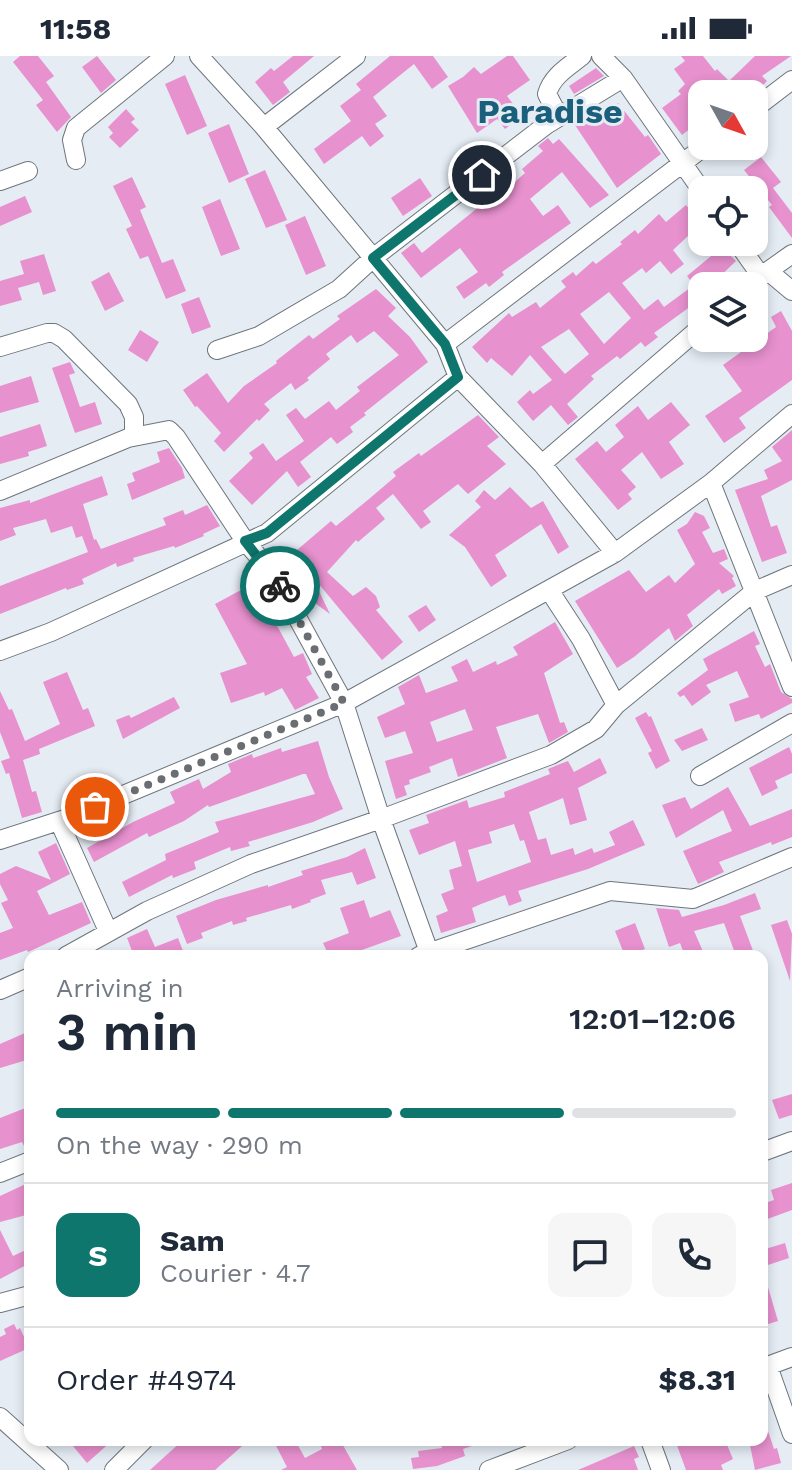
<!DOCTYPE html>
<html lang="en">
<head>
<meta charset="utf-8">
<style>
	:root { --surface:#fff; --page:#f6f6f7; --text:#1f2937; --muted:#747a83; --line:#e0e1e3; --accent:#0f766e }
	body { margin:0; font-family:"Work Sans",sans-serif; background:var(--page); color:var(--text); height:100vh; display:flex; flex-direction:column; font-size:30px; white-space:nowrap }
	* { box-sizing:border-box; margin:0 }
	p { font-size:26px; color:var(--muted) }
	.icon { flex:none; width:44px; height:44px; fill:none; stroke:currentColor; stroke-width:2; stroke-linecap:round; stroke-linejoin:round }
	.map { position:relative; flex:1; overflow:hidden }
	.side { position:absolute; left:24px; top:894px; width:744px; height:496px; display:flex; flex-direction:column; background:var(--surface); border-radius:16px; box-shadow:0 4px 12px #0003 }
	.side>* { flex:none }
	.needle { width:52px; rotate:130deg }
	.buttons { position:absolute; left:688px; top:24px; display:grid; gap:16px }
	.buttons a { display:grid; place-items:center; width:80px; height:80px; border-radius:16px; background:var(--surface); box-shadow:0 4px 12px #0003; font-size:40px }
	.pin { position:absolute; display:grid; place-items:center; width:68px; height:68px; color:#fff; margin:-34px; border:4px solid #fff; border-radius:50%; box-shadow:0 2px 8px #0007 }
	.courier { position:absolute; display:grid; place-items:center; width:80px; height:80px; margin:-40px; border:6px solid #0f766e; border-radius:50%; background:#fff; color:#222; box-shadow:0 2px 10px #0007 }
	.headline em { font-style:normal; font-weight:600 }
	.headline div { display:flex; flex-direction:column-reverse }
	.headline { display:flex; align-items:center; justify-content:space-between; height:136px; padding:0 32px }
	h1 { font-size:52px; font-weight:600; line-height:60px }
	.bar { display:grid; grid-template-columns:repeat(4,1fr); gap:12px 8px; align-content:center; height:96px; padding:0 32px }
	.bar i { height:10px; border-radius:6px; background:var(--line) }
	.bar .current { background:var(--accent) }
	.bar p { grid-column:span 4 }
	.line { display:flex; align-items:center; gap:20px; padding:0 32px; border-top:2px solid var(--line) }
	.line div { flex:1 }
	.round { display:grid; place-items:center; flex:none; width:84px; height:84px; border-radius:16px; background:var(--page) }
	.status { display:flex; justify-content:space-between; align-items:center; height:56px; padding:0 40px; background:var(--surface); direction:ltr }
	.status svg { height:22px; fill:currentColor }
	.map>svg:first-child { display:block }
</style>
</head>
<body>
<div class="status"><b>11:58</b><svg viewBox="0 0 49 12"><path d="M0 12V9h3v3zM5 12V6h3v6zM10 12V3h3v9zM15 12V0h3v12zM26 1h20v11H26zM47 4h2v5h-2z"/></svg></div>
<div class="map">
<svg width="792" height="1414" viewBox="0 0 792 1414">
	<rect width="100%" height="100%" fill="#e5ecf4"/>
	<path fill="#e791ce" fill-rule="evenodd" d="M20,0H38L54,20L46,26L71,61L57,76L36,49L43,44L13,6Z
		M97,0L116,24L101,37L82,11Z
		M293,0H314L283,26L290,36L273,49L255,26L271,12L274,15Z
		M390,0H433L448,21L432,33L414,8L373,41L387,60L375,68L384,80L370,91L362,80L324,108L314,93L351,65L340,50L361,34L356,28Z
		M507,0H513L530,24L507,40L522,60L505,73L497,63L477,77L448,30L463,21L474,11L481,18Z
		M681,0H703L715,15L717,13L729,25L755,0H791L762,20L767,25L754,38L748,32L741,38H702V63L682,79L662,52L681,38L678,35L685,28L674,13L685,5Z
		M596,12L604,20L574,38L569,30Z
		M185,19L207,70L187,79L165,28Z
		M618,47L645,81L648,79L661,98L617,132L573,66L595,53L600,61Z
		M126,53L135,63L131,66L139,74L120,92L109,81L113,77L108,71Z
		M229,68L249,118L229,127L208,77Z
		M548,82L553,88L559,83L609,139L590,152L562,116L530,143L543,160L558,149L571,167L502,216L504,219L489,231L486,227L464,243L456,231L478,216L460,192L421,222L401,197L414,187L422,197L486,145L489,149L525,117L522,113L543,95L538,90Z
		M761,101L781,126L773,132L792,157V182L769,151L772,149L744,114Z
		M265,114L287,164L266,172L245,123Z
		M132,121L146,151L140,154L162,207L173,203L186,235L166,243L148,200L140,203L126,173L132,170L113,130Z
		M420,122L432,140L403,160L391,142Z
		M25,140L32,156L0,170V151Z
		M220,143L240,193L221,200L202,151Z
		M686,149L702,167L673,194L684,208L671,218L660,205L646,217L642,212L622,227L644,254L658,243L664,251L694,229L687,220L722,191L736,205L710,230H702V242L654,277L658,281L645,291L641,286L620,303L617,300L591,320L594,323L567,348L578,361L568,369L551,349L533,365L517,346L530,334L533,338L552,324L530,299L512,320L491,302L487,307L472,291L509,257L512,261L536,246L540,252L566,231L561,225L573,216L576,220L593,205L596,208L622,188L620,186L635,174L638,178L659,158L666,166ZM609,236L631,262L604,288L580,258ZM569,273L589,298L565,318L541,291Z
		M305,160L326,210L306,219L285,169Z
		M44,198L56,235L43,239L39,226L18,232L22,244L0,250V225L24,218L20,205Z
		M109,216L124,245L105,255L91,226Z
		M376,233L396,252L388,260L410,281L428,306L364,357L366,359L350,371L353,376L337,388L331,381L300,406L311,421L298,431L287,415L252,449L229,425L253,402L249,397L263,387L276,405L304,385L286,359L296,352L305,363L329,345L336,354L360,335L357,331L399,299L374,275L357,287L351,279L326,298L330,303L307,322L309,324L295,334L291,327L264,348L270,354L259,365L257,363L224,396L214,385L221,377L197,350L195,351L183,334L207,317L228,347L244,330L277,307L276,305L309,279L313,283L340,263L337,260Z
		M199,241L211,271L192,278L181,248Z
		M781,255L792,275V324L739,362L746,372L724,387L705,360L742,335L723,309L776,271L771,261Z
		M140,274L159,286L147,306L128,294Z
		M70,306L75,317L69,319L80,351L95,346L102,368L75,377L52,312Z
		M31,320L39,346L0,357V330Z
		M671,346L690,369L669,386L684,408L661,423L642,396L621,414L636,431L628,438L632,443L618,454L575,403L597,385L606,396L624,381L615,369L638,350L648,364Z
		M478,359L499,381L487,390L506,408L468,438L458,428L423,455L431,466L421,473L393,438L376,452L385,463L358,486L356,484L327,516L353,540L366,531L376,540L380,551L376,554L403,586L382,604L318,527L316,529L330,558L312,545L305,551L287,517L298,507L290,500L331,465L336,470L369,443L396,420L393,416L419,397L421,400Z
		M40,368L47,390L28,396L29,400L0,408V381Z
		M792,374V424L761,440L771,471L777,469L787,497L762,506L735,434L768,423L764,414L782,405L772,391Z
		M169,392L182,412L185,422L132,444L127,428L135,425L132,417L160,406L157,396Z
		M102,420L108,439L83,448L94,484L96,483L101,493L166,469L163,462L183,454L185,459L207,449L220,470L203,478L204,480L175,492L174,490L133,502L134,505L117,511L116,507L82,523L84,528L67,534L66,532L0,558V530L88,496L82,480L76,482L72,470L51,477L46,463L13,472L16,479L0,485V452L30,444V447Z
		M510,431L531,452L543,445L569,491L558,498L541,468L495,499L507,520L491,531L465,491L449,479L481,451L475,445L484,434L495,444Z
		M695,456L704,460L710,472L702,476L713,497L724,493L728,503L719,507L734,520L732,522L736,530L722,538L719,533L687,559L693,570L675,585L669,572L634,601L617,612L575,545L629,514L646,536L669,519L675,527L695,508L677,474L687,468Z
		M254,527L294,601L303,597L312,618L306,621L319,642L295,654L282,632L265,640L264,636L231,647L220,617L247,608L215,548Z
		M426,549L436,564L419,576L408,560Z
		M555,566L573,598L544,617L560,667L564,666L568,676L549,687L538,658L496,671L507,702L458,721L452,702L429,711L431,716L409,724L410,728L404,730L407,739L396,743L385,705L413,697L405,675L385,682L377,661L405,648L398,631L419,619L426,637L458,625L451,611L467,603L473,616L496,605L497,609L518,599L513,591ZM465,653L473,674L437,686L430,666Z
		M754,575L760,588L755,590L765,611L770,608L781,636L792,643V647L761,663L759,658L735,666L729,648L749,641L737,615L706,629L711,636L692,650L684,639L680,641L677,637L708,614L703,603Z
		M67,616L83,654L88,652L95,670L39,693L40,698L23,704L32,736L36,735L42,756L22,762L9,717L6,718L1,705L10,702L0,676V635L9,654L12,653L25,685L60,668L43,626Z
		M174,641L180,652L123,683L116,664L129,659L131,662Z
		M646,656L649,661L651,660L670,705L656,713L648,697L652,695L635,662Z
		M702,672L708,684L682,695L674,684Z
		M318,685L329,721L343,753L313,766L248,786L250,790L231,795L230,791L194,806L196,813L173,822L172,819L129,841L122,826L166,804L165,798L219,776L215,766L315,738L306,718H303L209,751L208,749L184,765L149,781L147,777L94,806L87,792L133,766L175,747L170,736L199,723L203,733L231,716L228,708L252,698L253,702L281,692L282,696Z
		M789,691L792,698V717L775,725L778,732L762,740L749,712Z
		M600,702L607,717L578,732L587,764L570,769L563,742L529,756L538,784L546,782L551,799L573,792L575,799L592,792L594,797L615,789L609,776L633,764L645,789L588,813L518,835L522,845L509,850L505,839L481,848L472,852L476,866L441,877L436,860L448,855L441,838L454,833L449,814L462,810L455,785L419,799L409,774L429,767L426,759L467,744L469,752L505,741L504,736L550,718L548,713L560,708L568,705L574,716ZM514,768L520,785L524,784L531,806L477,826L468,794L492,787L489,776Z
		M728,731L750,770L792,753V781L772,789L771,786L719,806L724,816L698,828L683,795L732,775L723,754L676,782L662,749L685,741L691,753Z
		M56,787L70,818L37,835L49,859L82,846L91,867L28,896L27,894L0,904V877L13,872L1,847L8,844L0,828V818L16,810L51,824L38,796Z
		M365,792L376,822L357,829L352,816L321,824L326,838L310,844L311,846L292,853L291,849L246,862L247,865L233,869L232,865L201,877L203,882L187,888L176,860L216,844L268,829V831L303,819L301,815L347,801Z
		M755,837L761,853L740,860L755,900H736L724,867L694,875L705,900H685L680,887L669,891L656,852L679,854L682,861L724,849Z
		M364,844L370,862L390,854L401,880L345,900H329L323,887L349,877L340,852Z
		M787,864L792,878L790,925L771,869Z
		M635,867L645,893L625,900L615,875Z
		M147,873L155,891L178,882L185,900H134L127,882Z
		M25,977L30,992V1003L0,1012V988Z
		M792,1038V1059L779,1063L772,1044Z
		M28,1051L30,1093L26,1094L22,1086L0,1093V1062Z
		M30,1126V1158L0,1166V1140Z
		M792,1127V1154L762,1165V1148L774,1144L771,1134Z
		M0,1174L13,1200L30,1192V1207L0,1223Z
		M785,1187L789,1202L765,1210L762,1194Z
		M765,1221L778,1265L762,1270V1222Z
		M14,1268L17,1274L20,1272L29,1292L0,1305V1281L6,1278L4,1273Z
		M762,1363H764L774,1393L777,1392L781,1407L755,1414L749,1384H762Z
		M68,1384H113L87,1407Z
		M183,1384H249L215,1414H150Z
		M273,1384H295L305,1402L322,1393L319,1384H340L357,1414H281L287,1411Z
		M440,1384H484V1386L463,1393L465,1400L437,1410L413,1413L411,1402L419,1401L418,1395L442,1392Z
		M675,1384H725L733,1403L721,1409L723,1414H686Z
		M634,1390L639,1401L634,1403L638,1414H578Z"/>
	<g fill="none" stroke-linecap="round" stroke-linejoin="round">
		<defs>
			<path id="minor" d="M199,0L264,71L445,288L458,321L542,408L615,497
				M601,0L623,22L702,135
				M754,53L792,24
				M559,61L547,38C552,20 568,11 582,0
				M264,71L356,0
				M76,104L72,84L76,72L165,0
				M0,125L28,115
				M737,186L761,220L792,198
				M768,215L792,235
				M445,288L705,90
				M0,291L47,277H54L64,283L128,348L134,361V380
				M217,294L259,280L339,233L373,202L546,69L623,22
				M542,408L702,270
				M711,427L792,631
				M0,435L128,382L169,374L176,381L245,485L274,519L344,647L381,763L429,896
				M549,534L581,583L616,649
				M0,595L51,576L267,477L458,321
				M700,720L792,667
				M59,765L108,875
				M0,784L68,762L344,647L615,497L711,427L792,358
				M66,900L147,855L251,808L381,763L551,699L596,673L616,649L755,535L792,519
				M419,900L610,835L693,843L792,801
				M0,934L30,921
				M762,1096L792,1085
				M0,1117L30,1105
				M0,1247L30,1239
				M768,1310L792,1378
				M762,1312L792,1301
				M0,1361L59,1414
				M650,1384L661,1414
				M114,1414L144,1384
				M489,1414L568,1384"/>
		</defs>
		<use href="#minor" stroke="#6e757c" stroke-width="20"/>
		<use href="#minor" stroke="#fff" stroke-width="18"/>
	</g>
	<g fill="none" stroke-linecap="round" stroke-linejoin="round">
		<path stroke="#6a6e73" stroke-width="8" stroke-dasharray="0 14.4" d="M95,751L344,647L280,530"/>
		<path stroke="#0f766e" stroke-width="10" d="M280,530L245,485L267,477L458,321L445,288L373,202L482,119"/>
	</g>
	<g text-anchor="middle" stroke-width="6" stroke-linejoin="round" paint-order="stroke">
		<g font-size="34" font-weight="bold" fill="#1a5f7b" stroke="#e5ecf4">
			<text x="550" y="67">Paradise</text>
		</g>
	</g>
</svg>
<div class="buttons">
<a><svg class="needle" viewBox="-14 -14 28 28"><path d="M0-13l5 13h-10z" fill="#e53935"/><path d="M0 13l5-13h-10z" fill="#747a83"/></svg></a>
<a><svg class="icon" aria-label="locate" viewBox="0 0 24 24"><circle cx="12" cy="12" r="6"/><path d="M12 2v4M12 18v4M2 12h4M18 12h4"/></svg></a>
<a><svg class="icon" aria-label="layers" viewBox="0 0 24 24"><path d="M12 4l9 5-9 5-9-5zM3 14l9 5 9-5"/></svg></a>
</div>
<div class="pin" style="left:95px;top:751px;background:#ea580c"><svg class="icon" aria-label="bag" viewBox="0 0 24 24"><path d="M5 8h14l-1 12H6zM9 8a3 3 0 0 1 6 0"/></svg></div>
<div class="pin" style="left:482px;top:119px;background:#1f2937"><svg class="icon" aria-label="home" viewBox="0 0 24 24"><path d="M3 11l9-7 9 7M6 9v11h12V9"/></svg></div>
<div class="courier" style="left:280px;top:530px"><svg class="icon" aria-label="bike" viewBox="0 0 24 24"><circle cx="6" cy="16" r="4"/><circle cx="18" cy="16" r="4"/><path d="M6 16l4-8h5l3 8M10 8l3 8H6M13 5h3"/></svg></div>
<section class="side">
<div class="headline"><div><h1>3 min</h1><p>Arriving in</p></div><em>12:01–12:06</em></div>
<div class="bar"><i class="current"></i><i class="current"></i><i class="current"></i><i></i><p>On the way · 290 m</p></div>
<div class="line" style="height:144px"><b class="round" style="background:var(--accent);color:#fff">S</b><div><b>Sam</b><p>Courier · 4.7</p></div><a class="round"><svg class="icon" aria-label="chat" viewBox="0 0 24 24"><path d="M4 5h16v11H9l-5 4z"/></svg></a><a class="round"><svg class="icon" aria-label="phone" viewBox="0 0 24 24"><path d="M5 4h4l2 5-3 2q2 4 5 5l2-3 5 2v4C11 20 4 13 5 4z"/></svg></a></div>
<div class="line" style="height:104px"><div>Order #4974</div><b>$8.31</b></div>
</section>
</div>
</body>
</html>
